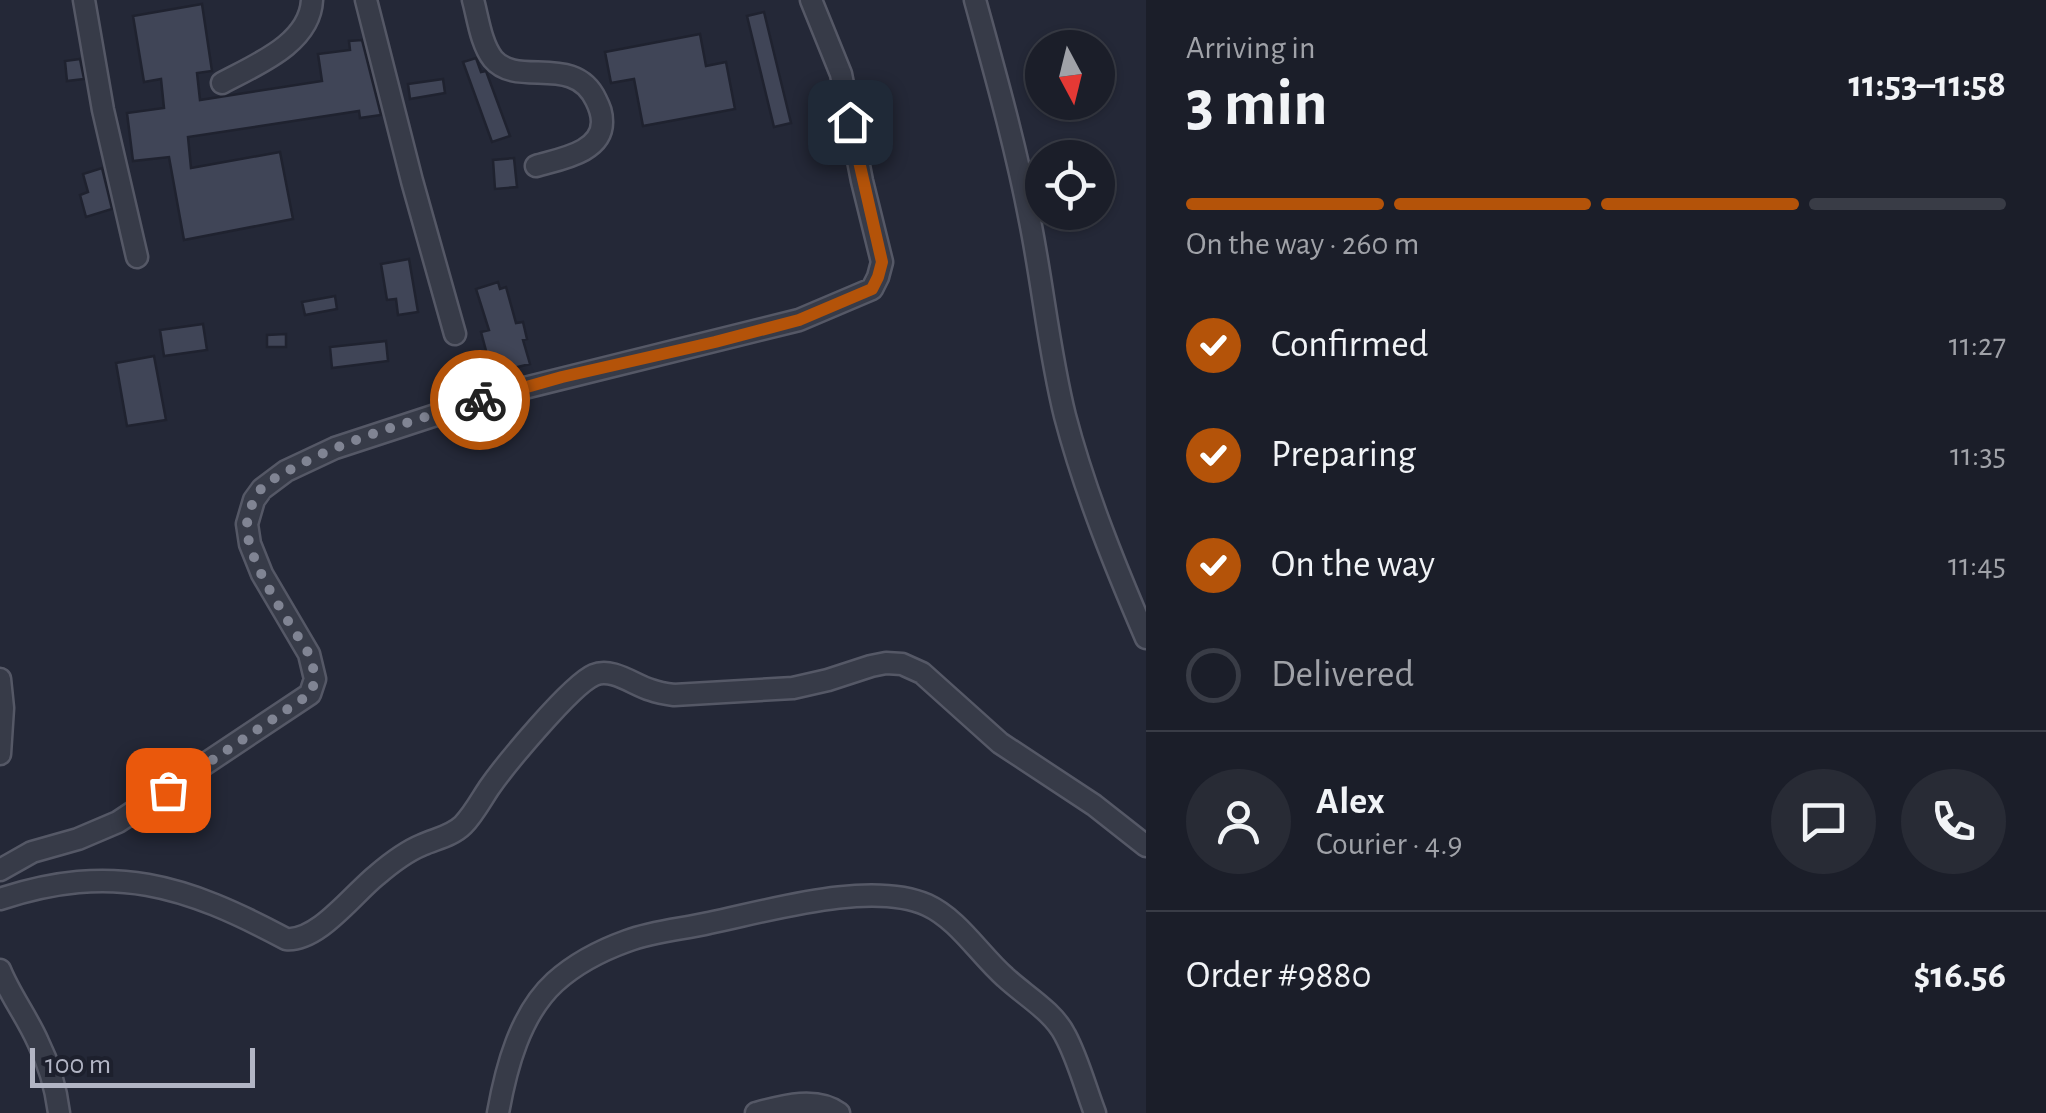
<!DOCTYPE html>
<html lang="en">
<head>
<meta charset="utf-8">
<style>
	:root { --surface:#1b1e29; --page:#282b35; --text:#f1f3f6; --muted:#a0a2a8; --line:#393c46; --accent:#b45309 }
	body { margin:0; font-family:"Alegreya Sans",sans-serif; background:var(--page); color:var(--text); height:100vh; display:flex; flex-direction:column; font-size:38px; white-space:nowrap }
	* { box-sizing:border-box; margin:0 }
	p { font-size:32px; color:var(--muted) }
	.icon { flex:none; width:55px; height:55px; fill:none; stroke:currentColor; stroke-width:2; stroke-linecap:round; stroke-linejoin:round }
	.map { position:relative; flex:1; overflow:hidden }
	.drawer { display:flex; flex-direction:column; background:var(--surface); width:900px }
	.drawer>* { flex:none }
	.needle { width:65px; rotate:173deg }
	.fabs { position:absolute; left:1025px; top:30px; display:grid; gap:20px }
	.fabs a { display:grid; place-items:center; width:90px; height:90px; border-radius:50%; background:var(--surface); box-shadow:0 2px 8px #0004,0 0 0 2px var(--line); font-size:50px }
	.scale { position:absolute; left:30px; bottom:25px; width:225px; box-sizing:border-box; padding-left:10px; border:5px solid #b2b5c4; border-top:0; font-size:28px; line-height:35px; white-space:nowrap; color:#b2b5c4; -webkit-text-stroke:8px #1d202d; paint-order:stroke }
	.pin { position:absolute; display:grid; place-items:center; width:85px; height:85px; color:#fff; margin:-42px; border-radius:20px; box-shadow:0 5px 15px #0006 }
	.courier { position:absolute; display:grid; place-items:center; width:100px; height:100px; margin:-50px; border:8px solid #b45309; border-radius:50%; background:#fff; color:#222; box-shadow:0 2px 12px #0007 }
	.head em { font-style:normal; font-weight:700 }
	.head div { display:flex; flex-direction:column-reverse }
	.head { display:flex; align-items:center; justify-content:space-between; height:170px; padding:0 40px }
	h1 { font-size:65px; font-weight:700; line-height:75px }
	.bar { display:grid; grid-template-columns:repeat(4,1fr); gap:15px 10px; align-content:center; height:120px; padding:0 40px }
	.bar i { height:12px; border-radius:8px; background:var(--line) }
	.bar .active { background:var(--accent) }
	.bar p { grid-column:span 4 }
	.line { display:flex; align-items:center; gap:25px; padding:0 40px; border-top:2px solid var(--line) }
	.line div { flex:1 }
	.round { display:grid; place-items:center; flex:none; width:105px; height:105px; border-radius:52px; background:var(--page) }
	ol { padding:0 40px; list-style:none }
	li { display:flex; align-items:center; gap:30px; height:110px }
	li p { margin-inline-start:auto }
	li .icon { padding:10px; border-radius:50%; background:var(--accent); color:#fff; stroke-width:4 }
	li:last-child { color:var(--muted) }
	li i { width:55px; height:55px; border:5px solid var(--line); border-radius:50% }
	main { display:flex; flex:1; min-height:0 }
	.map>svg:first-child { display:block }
</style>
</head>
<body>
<main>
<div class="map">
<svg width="1146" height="1113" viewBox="0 0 1146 1113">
	<rect width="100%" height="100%" fill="#242837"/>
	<path fill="#404557" stroke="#1f222f" stroke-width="2.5" d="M202,4L212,71L197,73L200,100L322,81L318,54L350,50L349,41L362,40L381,115L360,118L359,111L188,137L191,168L280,152L293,219L184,240L169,157L133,161L127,113L164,108L161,79L144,82L133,16Z
		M764,12L791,123L774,127L747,16Z
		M700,34L706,66L726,62L735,109L643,126L634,79L611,83L605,52Z
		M476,58L481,72L486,71L510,136L492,142L463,62Z
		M80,59L84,79L67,81L65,61Z
		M443,79L445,93L410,99L408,84Z
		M514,158L517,187L495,189L493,160Z
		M102,168L112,209L86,217L80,195L88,192L83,174Z
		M409,259L418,312L398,315L396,299L387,300L381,264Z
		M498,282L500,289L506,287L516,323L523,322L527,339L523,340L530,364L492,373L481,332L489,330L476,289Z
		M335,296L337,309L305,315L302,302Z
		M203,324L207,350L164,356L160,330Z
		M286,334V347H267V335Z
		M386,341L388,361L332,368L330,347Z
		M154,356L166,420L127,426L116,363Z"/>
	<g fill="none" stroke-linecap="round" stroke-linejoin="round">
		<defs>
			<path id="minor" d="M84,0L103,110L137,257
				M366,0L412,181L455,334
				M473,0C478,18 481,44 493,59C517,88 574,53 596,100C600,108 602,113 602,122C602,153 559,159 536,166
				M975,0C995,73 1016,147 1030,221C1043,286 1049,352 1065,416C1085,492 1115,566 1146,638
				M222,83C255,65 310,44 312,0
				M0,679L3,708L0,754
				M0,870L32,852L78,839L118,822L310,694L315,679L309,654L262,574L250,544L247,524L254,500L262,489L286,471L335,448L500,394L799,320L872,289L878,277L882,262L862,181L841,74L811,0
				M0,899C113,862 185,885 286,939C318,942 353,894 377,875C391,863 405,852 422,845C435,839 452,836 463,825C473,815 481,800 489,788C505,765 571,685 594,675C612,667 634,685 651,690C659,693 666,694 674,695L793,688L828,680L871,666L886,663L902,664L922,673L1000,743L1094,805L1146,846
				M0,970C10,995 27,1017 38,1042C49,1064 56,1089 59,1113
				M498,1113C506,1068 520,1014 555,982C575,964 602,950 627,941C653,931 683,929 709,923C768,911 870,880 927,905C958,919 980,955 1005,977C1024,995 1053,1011 1065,1035C1078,1059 1085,1087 1095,1113
				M756,1113C782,1106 816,1096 839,1113"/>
		</defs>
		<use href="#minor" stroke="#555866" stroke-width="25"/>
		<use href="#minor" stroke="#373b48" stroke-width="20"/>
	</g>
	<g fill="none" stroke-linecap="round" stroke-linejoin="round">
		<path stroke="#808493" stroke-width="10" stroke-dasharray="0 18" d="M168,790L310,694C317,681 314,668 309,654C290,623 245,560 247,524C248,513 254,497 261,489C273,477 292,469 307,461C361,434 422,419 480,400"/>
		<path stroke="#b45309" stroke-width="12" d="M480,400L562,377L715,342L799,320L872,289L878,277L882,262L850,122"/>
	</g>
</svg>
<div class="fabs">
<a><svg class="needle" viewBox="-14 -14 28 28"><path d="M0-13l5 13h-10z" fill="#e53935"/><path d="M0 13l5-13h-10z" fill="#a0a2a8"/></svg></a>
<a><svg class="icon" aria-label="locate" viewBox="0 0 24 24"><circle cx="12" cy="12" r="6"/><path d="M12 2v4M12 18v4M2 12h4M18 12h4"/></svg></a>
</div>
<div class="scale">100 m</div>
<div class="pin" style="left:168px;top:790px;background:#ea580c"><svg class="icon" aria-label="bag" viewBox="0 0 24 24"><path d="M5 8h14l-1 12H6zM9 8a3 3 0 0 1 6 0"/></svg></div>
<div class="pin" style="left:850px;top:122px;background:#1f2937"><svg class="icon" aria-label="home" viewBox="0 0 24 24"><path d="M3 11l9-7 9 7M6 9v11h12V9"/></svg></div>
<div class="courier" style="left:480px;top:400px"><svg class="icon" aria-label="bike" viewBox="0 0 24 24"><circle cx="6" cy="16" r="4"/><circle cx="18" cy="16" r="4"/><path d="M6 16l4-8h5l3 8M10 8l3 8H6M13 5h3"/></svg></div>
</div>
<section class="drawer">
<div class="head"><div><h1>3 min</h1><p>Arriving in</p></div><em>11:53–11:58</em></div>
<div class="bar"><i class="active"></i><i class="active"></i><i class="active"></i><i></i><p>On the way · 260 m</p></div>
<ol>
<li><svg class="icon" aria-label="check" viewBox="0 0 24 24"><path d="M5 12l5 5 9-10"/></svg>Confirmed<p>11:27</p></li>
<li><svg class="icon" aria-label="check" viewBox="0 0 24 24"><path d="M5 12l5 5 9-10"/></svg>Preparing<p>11:35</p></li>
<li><svg class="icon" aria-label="check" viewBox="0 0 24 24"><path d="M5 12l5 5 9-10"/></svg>On the way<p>11:45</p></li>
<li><i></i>Delivered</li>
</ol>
<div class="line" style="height:180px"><a class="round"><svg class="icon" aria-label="person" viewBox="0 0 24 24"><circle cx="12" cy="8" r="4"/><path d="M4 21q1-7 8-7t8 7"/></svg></a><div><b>Alex</b><p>Courier · 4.9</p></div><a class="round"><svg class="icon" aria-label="chat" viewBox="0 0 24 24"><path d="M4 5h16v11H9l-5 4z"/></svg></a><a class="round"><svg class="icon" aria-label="phone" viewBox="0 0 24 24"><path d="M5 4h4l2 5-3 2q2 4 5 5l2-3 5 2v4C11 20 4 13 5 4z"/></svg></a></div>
<div class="line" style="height:130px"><div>Order #9880</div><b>$16.56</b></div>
</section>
</main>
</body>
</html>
